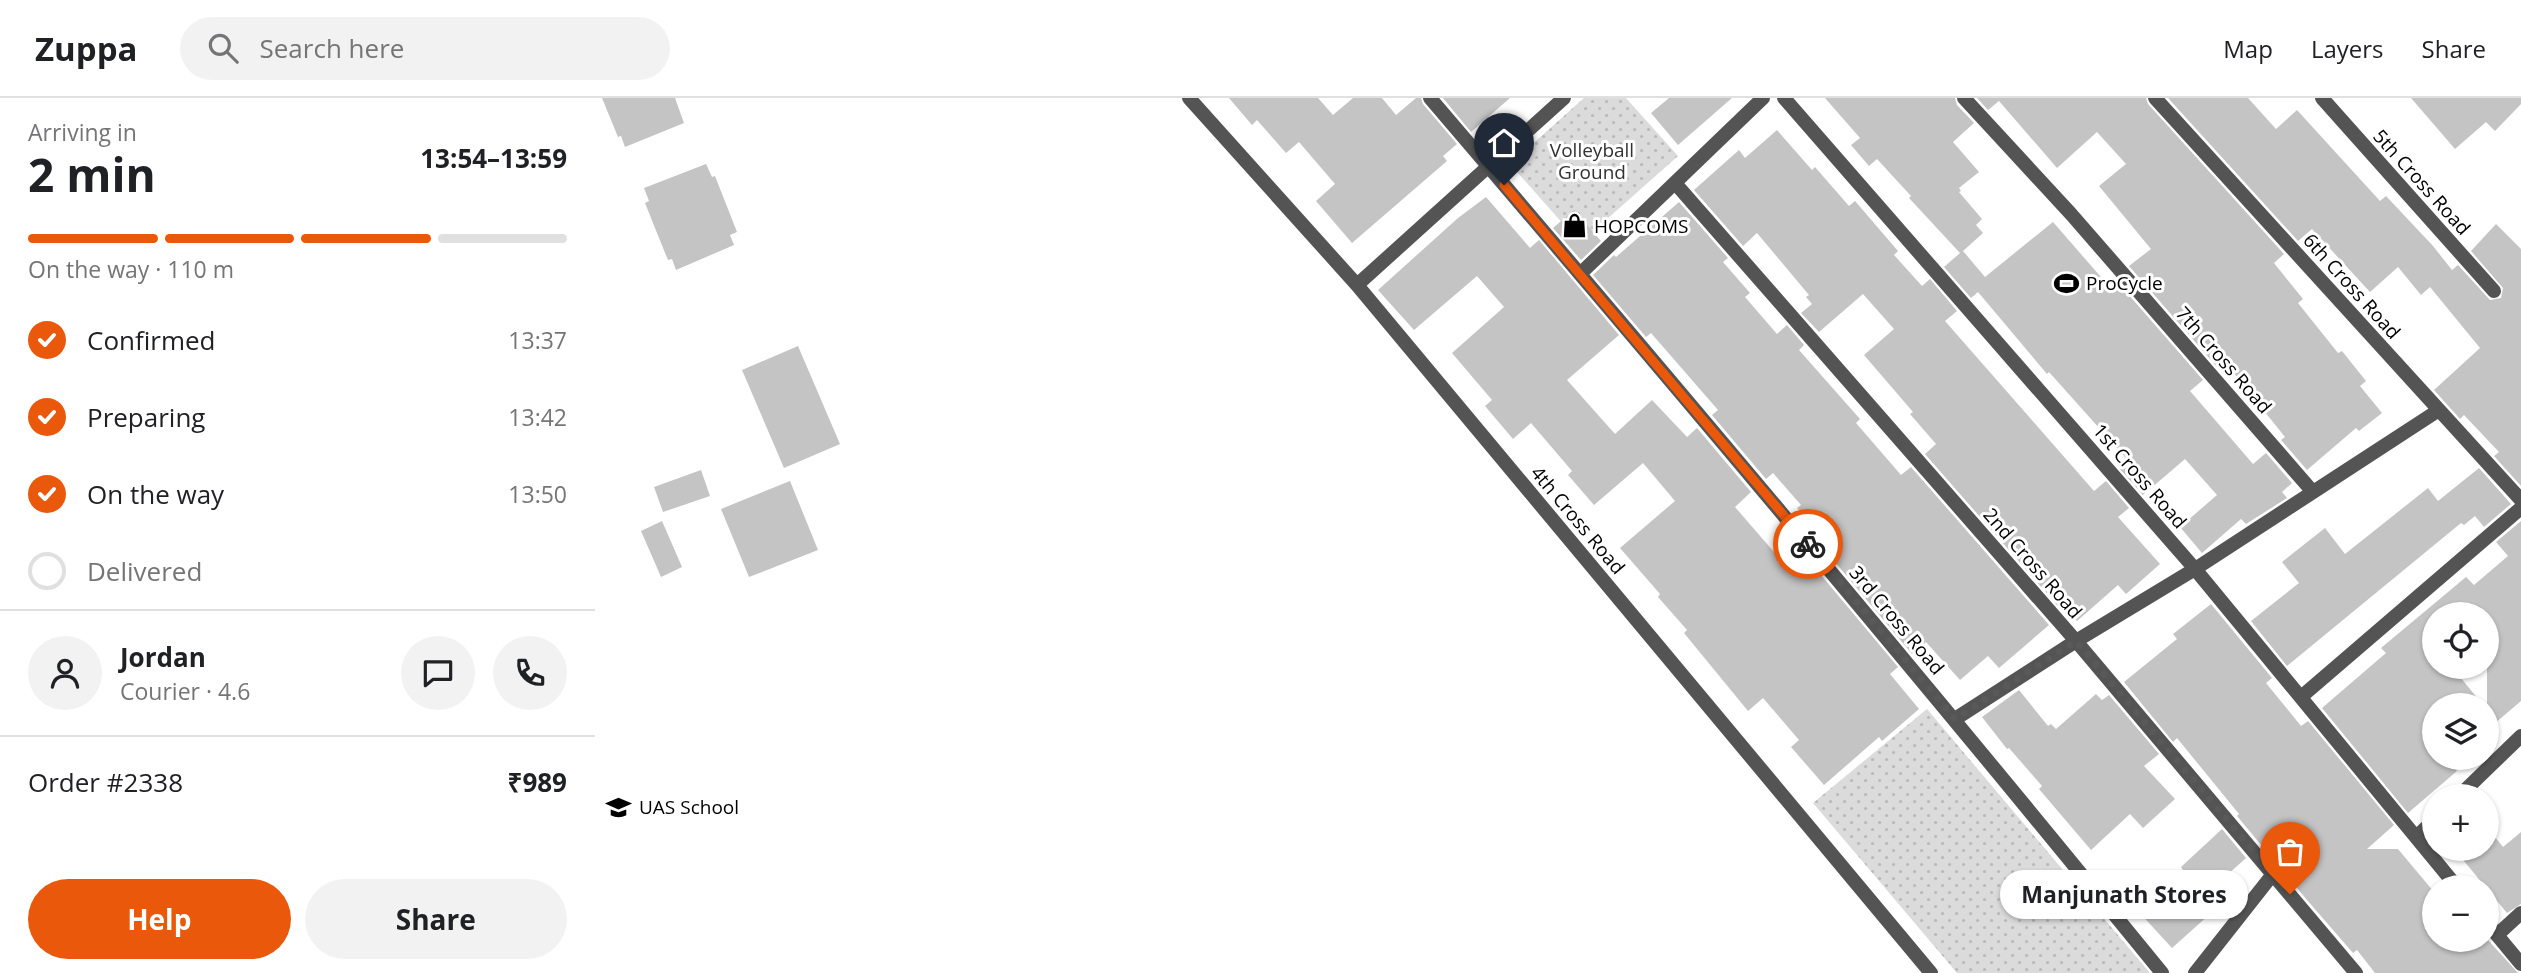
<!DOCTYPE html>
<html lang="en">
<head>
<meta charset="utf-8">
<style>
	:root { --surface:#fff; --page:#f2f2f2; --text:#202124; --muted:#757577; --line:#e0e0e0; --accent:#ea580c }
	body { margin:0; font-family:"Open Sans",sans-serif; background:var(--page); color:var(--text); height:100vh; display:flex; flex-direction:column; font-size:26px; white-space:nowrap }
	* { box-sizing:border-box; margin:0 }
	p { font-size:23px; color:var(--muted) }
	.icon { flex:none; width:38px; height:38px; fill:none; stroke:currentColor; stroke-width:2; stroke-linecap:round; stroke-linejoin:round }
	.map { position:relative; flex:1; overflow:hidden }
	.drawer { display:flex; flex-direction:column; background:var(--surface); width:595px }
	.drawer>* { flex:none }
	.controls { position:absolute; left:1827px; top:504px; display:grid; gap:14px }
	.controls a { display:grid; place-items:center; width:77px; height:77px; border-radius:50%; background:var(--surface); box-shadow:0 2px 5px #0004; font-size:35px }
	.pin { position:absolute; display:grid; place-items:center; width:60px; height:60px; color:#fff; margin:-72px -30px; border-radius:50% 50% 50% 0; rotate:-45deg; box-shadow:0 0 7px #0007 }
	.pin .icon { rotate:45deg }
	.courier { position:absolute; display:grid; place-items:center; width:70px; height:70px; margin:-35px; border:5px solid #ea580c; border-radius:50%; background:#fff; color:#222; box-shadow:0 2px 9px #0007 }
	.bubble { position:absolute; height:49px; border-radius:24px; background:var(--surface); box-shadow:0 2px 5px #0004; font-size:23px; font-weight:700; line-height:49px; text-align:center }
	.head em { font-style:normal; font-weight:700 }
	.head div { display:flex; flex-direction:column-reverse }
	.head { display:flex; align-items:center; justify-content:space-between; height:119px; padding:0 28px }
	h1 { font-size:46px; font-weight:700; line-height:52px }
	.bar { display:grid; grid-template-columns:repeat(4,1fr); gap:10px 7px; align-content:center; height:84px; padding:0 28px }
	.bar i { height:9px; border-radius:5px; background:var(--line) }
	.bar .active { background:var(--accent) }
	.bar p { grid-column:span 4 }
	.line { display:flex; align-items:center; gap:18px; padding:0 28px; border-top:2px solid var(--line) }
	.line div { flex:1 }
	.round { display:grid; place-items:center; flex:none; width:74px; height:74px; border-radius:37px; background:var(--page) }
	ol { padding:0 28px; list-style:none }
	li { display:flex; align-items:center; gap:21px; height:77px }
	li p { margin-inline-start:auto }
	li .icon { padding:7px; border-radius:50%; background:var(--accent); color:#fff; stroke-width:4 }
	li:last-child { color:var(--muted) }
	li i { width:38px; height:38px; border:4px solid var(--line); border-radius:50% }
	.primary-button { display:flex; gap:14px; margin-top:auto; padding:14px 28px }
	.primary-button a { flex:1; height:80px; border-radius:42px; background:var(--accent); color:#fff; font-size:28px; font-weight:700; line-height:80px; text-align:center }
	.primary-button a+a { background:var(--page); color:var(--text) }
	header { display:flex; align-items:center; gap:42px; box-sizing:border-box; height:98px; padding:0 35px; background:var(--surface); border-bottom:2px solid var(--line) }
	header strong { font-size:33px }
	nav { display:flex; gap:38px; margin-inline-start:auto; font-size:24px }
	.search { width:490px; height:63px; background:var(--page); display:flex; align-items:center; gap:18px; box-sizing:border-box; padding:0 24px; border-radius:38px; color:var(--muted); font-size:26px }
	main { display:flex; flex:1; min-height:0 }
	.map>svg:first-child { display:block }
</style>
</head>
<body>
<header>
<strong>Zuppa</strong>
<div class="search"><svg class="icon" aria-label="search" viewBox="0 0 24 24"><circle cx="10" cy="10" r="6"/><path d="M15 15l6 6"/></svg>Search here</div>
<nav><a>Map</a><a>Layers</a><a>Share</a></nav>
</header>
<main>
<section class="drawer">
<div class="head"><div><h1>2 min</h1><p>Arriving in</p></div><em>13:54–13:59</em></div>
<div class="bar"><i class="active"></i><i class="active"></i><i class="active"></i><i></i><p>On the way · 110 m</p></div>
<ol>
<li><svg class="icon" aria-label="check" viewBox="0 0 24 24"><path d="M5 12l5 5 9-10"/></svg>Confirmed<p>13:37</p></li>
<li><svg class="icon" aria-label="check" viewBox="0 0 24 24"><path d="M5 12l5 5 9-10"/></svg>Preparing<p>13:42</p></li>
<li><svg class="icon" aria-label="check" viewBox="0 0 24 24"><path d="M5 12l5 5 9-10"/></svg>On the way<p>13:50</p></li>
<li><i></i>Delivered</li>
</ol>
<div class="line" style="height:126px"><a class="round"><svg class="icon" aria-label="person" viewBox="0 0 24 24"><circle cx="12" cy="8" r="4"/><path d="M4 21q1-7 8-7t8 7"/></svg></a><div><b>Jordan</b><p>Courier · 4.6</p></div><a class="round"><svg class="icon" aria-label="chat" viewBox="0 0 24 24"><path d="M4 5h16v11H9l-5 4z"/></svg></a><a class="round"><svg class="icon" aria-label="phone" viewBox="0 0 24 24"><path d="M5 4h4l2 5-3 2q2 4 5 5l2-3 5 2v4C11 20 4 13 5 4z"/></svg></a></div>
<div class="line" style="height:91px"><div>Order #2338</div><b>₹989</b></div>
<div class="primary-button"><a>Help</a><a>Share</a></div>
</section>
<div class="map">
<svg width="1926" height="875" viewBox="0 0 1926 875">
	<defs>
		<pattern id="park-dots" width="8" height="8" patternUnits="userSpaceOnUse" patternTransform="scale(1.75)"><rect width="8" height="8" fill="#dbdbdb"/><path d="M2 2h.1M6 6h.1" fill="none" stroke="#bababa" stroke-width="1.8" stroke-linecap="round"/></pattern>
	</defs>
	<rect width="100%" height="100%" fill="#fff"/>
	<path fill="url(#park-dots)" d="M989,0H1031L1083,58L985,145L915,66Z
		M1332,611L1555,875H1362L1218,705Z"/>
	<path fill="#c4c4c4" d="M7,0H80L89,25L30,49L26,38L23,39Z
		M634,0H723L738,17L758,0H787L801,17L821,0H826L828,6L862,46L848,58L852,63L757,145L721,103L740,86L704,44L691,55L662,22L657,27Z
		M848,0H915L876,34Z
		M1074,0H1137L1083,47L1056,15Z
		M1230,0H1360L1362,7L1379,25L1358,44L1384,74L1364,90L1366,93L1364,94L1387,121L1381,127L1388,135L1368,153L1390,179L1458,124L1512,186L1519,180L1608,282L1595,293L1658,366L1671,355L1697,385L1687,394L1692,400L1651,426L1646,421L1607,455L1585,429L1622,397L1590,361L1548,397L1525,371L1531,366L1528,362L1530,359L1454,274L1452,276L1383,194L1376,200L1349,169L1365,155L1314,100L1316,98L1282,61L1274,68L1256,47L1265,40Z
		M1382,0H1551L1553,6L1689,156L1679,165L1708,201L1703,205L1743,255L1747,253L1771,283L1765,288L1787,315L1764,333L1761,330L1712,372L1686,342L1690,339L1629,263L1622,269L1534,168L1556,151L1504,88L1531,66L1502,34L1462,70L1404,3L1393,12Z
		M1573,0H1653L1681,31L1702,12L1785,103L1791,98L1838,148L1857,172L1863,167L1895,202L1906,200L1908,190L1876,153L1901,126L1926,151V388L1899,358L1904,354L1869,317L1865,321L1839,292L1885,250L1835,189L1826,197L1803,169L1775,194L1717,131L1703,143Z
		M1816,0H1926V6L1900,33L1891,24L1860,51Z
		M1182,32L1217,72L1220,69L1254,108L1260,103L1303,153L1299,157L1327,188L1335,181L1362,213L1350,223L1499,393L1511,383L1534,410L1523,419L1565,466L1531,496L1523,487L1482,523L1472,511L1468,514L1330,356L1341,346L1315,316L1318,314L1269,257L1299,231L1268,196L1224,234L1206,215L1217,206L1211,199L1214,197L1162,135L1148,148L1099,92L1144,52L1150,60Z
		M111,66L117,79L120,78L142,134L135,137L139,147L81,172L77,161L73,162L64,140L50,105L54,103L49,90Z
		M891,99L935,150L944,142L1024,237L972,282L1020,336L1057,302L1092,339L1102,330L1156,394L1140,409L1179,454L1195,440L1303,569L1295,576L1324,611L1287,643L1284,639L1229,687L1196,649L1204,642L1168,600L1153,613L1089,535L1092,532L1063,499L1065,496L1025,450L1080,403L1048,365L999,407L973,377L977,373L936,325L918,341L890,308L897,302L857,255L909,209L882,178L819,232L783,192L863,120Z
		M1084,104L1133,160L1128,164L1155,195L1150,199L1182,236L1192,227L1209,247L1204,252L1265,321L1261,325L1306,377L1316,369L1454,527L1404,570L1393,558L1365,582L1331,544L1317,556L1209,427L1214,424L1202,410L1206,407L1178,375L1171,381L1117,317L1123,312L1056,235L1051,239L998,177L1019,157L1021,159Z
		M979,112L1006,143L986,162L958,130Z
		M203,248L245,346L189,370L147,272Z
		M1884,370L1916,406L1889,429L1880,418L1869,427L1866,425L1692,568L1656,523L1704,485L1687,464L1730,430L1750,456L1833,390L1843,403Z
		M106,372L115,398L68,414L59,389Z
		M195,383L223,452L154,479L126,411Z
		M67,423L87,469L66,479L46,433Z
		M1926,423V603L1892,632V516H1839V569H1857L1888,607H1839V660H1851L1862,673L1813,715L1727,610L1791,555L1786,550L1871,479L1879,487L1913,458L1901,444Z
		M1616,506L1677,580L1671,585L1706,628L1713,623L1799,727L1772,751H1803L1839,794V842H1893L1923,875H1780L1762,852L1758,855L1712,802L1642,718L1644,716L1582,640L1578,644L1529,584L1582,541L1578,536Z
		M1424,592L1453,628L1456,626L1461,631L1501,596L1507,602L1514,597L1564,656L1549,668L1580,701L1548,730L1535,716L1496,752L1444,691L1447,688L1414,650L1412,651L1387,619Z
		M1892,729L1908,749L1926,734V806L1912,815L1859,751H1892Z
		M1627,731L1651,760L1603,803L1615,816L1577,850L1543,813L1588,772L1586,769Z"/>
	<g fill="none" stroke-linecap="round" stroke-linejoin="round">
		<path stroke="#545454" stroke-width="14" d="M594,0L762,187L1336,875
			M835,0C1082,289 1327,580 1567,875
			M1189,0L1600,471L1862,789
			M1369,0L1476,116L1718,394
			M1560,0L1926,402
			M1727,0L1899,193
			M1080,85L1481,543L1761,875
			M986,175L1168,0
			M762,187L969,0
			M1706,599L1926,410
			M1360,621L1481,543L1600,471L1844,312
			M1864,698L1926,638
			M1821,739L1839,722
			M1892,825L1926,866
			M1902,837L1926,815
			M1600,875L1678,776"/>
	</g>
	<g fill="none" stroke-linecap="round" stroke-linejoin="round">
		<path stroke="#595959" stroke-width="7" stroke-dasharray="0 12.6" d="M1213,446L1360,621L1481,543L1695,796"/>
		<path stroke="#ea580c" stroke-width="9" d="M909,87L1213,446"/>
	</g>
	<defs>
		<symbol id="shop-bare" viewBox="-9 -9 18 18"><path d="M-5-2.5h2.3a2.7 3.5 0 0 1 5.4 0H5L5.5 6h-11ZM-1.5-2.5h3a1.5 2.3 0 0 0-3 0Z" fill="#000" stroke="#fff" stroke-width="2.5" paint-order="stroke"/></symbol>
		<symbol id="stadium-bare" viewBox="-9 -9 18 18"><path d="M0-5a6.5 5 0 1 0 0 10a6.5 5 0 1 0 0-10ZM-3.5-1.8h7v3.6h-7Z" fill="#000" stroke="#fff" stroke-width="2.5" paint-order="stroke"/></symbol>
		<symbol id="school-bare" viewBox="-9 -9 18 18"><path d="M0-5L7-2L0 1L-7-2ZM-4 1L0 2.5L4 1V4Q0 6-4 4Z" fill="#000" stroke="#fff" stroke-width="2.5" paint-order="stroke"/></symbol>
	</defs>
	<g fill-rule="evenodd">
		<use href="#shop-bare" x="962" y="110" width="35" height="35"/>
		<use href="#stadium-bare" x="1454" y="168" width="35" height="35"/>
		<use href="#school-bare" x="6" y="692" width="35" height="35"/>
	</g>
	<g text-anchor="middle" stroke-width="6" stroke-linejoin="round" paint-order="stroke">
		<g font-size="19" fill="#323232" stroke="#fff">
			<text x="997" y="59">Volleyball<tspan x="997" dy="22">Ground</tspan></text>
		</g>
		<g font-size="19" fill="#000" stroke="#fff">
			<text transform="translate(1827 84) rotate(48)" y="7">5th Cross Road</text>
			<text transform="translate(1757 188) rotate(48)" y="7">6th Cross Road</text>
			<text transform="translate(1629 262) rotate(49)" y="7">7th Cross Road</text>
			<text transform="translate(1545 378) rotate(49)" y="7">1st Cross Road</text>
			<text transform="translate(983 422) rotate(50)" y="7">4th Cross Road</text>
			<text transform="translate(1438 465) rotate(49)" y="7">2nd Cross Road</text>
			<text transform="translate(1302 522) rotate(50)" y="7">3rd Cross Road</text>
		</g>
		<g font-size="19" fill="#000" stroke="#fff" text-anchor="start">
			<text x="999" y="135">HOPCOMS</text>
			<text x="1491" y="192">ProCycle</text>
			<text x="44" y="716">UAS School</text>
		</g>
	</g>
</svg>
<div class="controls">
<a><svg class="icon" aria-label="locate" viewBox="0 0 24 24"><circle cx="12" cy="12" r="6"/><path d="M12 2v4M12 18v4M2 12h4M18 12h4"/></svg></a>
<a><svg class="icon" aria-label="layers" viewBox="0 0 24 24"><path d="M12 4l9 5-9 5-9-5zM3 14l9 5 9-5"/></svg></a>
<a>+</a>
<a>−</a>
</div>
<div class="pin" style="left:1695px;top:796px;background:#ea580c"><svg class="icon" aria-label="bag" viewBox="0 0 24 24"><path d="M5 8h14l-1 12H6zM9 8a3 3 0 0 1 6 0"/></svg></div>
<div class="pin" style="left:909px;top:87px;background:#1f2937"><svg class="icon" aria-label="home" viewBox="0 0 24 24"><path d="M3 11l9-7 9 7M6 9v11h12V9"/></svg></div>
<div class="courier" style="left:1213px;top:446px"><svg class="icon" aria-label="bike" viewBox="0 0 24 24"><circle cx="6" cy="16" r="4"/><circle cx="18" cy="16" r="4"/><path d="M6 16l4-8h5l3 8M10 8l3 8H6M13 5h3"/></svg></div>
<div class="bubble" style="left:1405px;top:772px;width:248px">Manjunath Stores</div>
</div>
</main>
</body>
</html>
